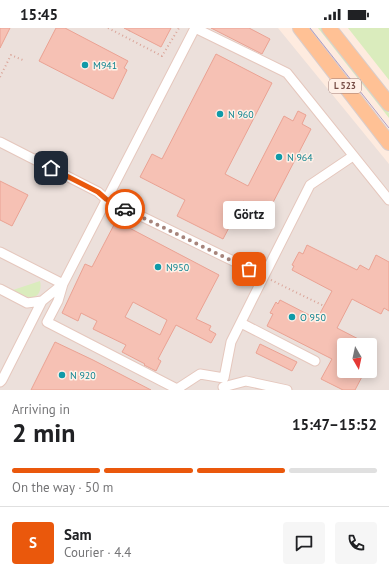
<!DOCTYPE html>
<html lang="en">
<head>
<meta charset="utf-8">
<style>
	:root { --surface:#fff; --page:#f6f6f6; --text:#202124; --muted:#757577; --line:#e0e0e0; --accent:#ea580c }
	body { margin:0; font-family:"PT Sans",sans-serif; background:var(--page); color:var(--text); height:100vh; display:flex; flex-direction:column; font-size:15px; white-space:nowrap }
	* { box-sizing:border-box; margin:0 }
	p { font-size:13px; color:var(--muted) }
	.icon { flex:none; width:22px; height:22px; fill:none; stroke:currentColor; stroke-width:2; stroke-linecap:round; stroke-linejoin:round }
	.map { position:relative; height:362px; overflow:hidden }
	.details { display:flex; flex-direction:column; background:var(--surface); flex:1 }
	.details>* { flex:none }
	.needle { width:26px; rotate:171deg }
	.fabs { position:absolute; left:337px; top:310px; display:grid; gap:8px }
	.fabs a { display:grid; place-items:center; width:40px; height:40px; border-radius:4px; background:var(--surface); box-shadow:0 2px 10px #0003; font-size:20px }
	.pin { position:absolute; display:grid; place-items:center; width:34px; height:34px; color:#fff; margin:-17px; border-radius:8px; box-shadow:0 2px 6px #0006 }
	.courier { position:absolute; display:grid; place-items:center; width:40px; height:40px; margin:-20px; border:3px solid #ea580c; border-radius:50%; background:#fff; color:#222; box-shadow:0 1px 5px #0007 }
	.bubble { position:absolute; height:28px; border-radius:4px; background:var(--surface); box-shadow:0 2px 10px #0003; font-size:13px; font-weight:800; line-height:28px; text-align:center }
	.headline em { font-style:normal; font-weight:800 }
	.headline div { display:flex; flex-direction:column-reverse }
	.headline { display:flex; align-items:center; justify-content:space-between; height:68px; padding:0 12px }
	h1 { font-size:26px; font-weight:800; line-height:30px }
	.bar { display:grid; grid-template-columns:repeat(4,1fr); gap:6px 4px; align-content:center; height:48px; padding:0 12px }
	.bar i { height:5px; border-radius:3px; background:var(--line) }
	.bar .active { background:var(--accent) }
	.bar p { grid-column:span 4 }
	.line { display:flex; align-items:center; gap:10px; padding:0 12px; border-top:1px solid var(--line) }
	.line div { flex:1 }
	.round { display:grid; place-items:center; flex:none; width:42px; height:42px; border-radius:4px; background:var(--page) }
	.status { display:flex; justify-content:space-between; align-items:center; height:28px; padding:0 20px; background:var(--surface); direction:ltr }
	.status svg { height:11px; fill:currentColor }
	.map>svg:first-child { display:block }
</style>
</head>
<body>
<div class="status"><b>15:45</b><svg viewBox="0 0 49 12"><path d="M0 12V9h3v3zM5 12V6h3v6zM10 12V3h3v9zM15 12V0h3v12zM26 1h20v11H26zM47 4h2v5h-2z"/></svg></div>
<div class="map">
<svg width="389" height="362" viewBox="0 0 389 362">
	<rect width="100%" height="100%" fill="#feebdf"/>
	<path fill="#ece0db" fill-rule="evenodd" d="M0,0H278L389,136V362H0ZM344,317H370V343H344Z"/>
	<path fill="#daecbd" d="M318,0H323L389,85V90Z
		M348,0H389V52Z
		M40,253C42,261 39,271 29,269C24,269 18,265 13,262Z"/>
	<path fill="#f6c1b4" stroke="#eaa293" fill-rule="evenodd" d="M0,0H10L0,20Z
		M56,0H65L128,33L124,40L127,42L113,71L39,33Z
		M124,0H171L161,19Z
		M211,0H249L270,11L262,26Z
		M216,26L272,55L225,146L248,158L284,88L293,93L298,83L306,87L302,96L311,101L267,186L243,173L223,211L177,188L185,172L140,149L152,126L162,131Z
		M0,153L28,167L12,198L0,192Z
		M116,193L219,247L196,291L211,298L209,302L216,306L211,315L176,297L158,331L161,333L156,343L144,337L145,336L122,324L126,317L93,301L97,293L81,285L78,293L62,285L85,236L92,239ZM133,274L167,292L160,307L125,289Z
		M307,217L357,242L360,237L369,242L376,227L389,234V283L384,280L381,286L352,271L337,300L370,317H344V343H365L355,362H343L321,351L332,331L267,298L273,286L270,285L276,274L278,276L280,272L317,291L332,263L292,242L294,238L292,237L299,224L303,226Z
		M55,314L93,332L151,362H31Z
		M260,316L297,334L292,343L256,325Z"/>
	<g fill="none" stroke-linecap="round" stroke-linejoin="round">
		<defs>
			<path id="street" d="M0,114L98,164L106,171L264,248L310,157L353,128
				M0,224L63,256L195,0L287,45L389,172
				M63,256L58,273L47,294L177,361L200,346L224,350L231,314L264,248
				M0,261L27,275L42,273
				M241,295L315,333
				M0,354L2,352L42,273L63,256
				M223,359L246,353L287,362"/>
			<path id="primary" d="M300,0L389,115
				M329,0L389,76"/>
		</defs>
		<use href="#street" stroke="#e5c7bd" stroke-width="11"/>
		<use href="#primary" stroke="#d9cdcb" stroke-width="16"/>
		<path stroke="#daa498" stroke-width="2" stroke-dasharray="1 3" stroke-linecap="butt" d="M108,0L162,28L179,0
			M129,3L131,0
			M0,49L11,27L25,33
			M271,252L324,278"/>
		<use href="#street" stroke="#fff" stroke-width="9"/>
		<use href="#primary" stroke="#ffc195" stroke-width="14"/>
		<path stroke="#ab9dc7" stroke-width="1" d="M310,0L389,100"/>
	</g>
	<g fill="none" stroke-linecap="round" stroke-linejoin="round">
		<path stroke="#a6847b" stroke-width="4" stroke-dasharray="0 7.2" d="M125,181L249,241"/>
		<path stroke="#ea580c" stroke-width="5" d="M51,140L98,164L106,171L125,181"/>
	</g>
	<g fill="#0f9aa8" stroke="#fff0e7" stroke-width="1.5">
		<circle cx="85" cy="37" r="4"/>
		<circle cx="220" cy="86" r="4"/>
		<circle cx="279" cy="129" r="4"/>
		<circle cx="158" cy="239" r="4"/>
		<circle cx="292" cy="289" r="4"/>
		<circle cx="62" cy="347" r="4"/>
	</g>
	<g text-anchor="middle" stroke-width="3" stroke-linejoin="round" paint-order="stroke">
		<rect fill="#fff0e7" stroke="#9f7d76" stroke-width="1" x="329" y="51" width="32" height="14" rx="3"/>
		<g font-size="9" font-weight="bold" fill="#764c45">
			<text x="345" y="61">L 523</text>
		</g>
		<g font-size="10" fill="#0d838f" stroke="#fff0e7" text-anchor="start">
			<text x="93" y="41">M941</text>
			<text x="228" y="90">N 960</text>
			<text x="287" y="133">N 964</text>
			<text x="166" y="243">N950</text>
			<text x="300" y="293">O 950</text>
			<text x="70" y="351">N 920</text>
		</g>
	</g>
</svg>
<div class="fabs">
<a><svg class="needle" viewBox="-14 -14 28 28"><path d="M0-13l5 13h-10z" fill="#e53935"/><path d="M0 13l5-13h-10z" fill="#757577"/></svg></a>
</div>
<div class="pin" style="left:249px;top:241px;background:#ea580c"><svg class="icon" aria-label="bag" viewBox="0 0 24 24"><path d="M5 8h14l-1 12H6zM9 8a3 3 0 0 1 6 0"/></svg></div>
<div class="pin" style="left:51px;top:140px;background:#1f2937"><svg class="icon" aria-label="home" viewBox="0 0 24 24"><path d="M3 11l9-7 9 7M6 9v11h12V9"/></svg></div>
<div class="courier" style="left:125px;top:181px"><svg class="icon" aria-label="car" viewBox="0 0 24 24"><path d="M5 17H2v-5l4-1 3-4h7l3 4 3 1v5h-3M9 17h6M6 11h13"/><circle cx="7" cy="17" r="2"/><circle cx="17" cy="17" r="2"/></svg></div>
<div class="bubble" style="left:223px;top:173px;width:52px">Görtz</div>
</div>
<section class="details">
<div class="headline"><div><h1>2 min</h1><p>Arriving in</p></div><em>15:47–15:52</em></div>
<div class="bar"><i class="active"></i><i class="active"></i><i class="active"></i><i></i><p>On the way · 50 m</p></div>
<div class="line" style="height:72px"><b class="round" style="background:var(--accent);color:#fff">S</b><div><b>Sam</b><p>Courier · 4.4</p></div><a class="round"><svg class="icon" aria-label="chat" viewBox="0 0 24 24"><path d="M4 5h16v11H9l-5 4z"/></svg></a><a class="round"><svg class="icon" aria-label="phone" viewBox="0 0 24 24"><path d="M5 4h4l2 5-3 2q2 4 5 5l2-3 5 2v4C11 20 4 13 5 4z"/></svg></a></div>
</section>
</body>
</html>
